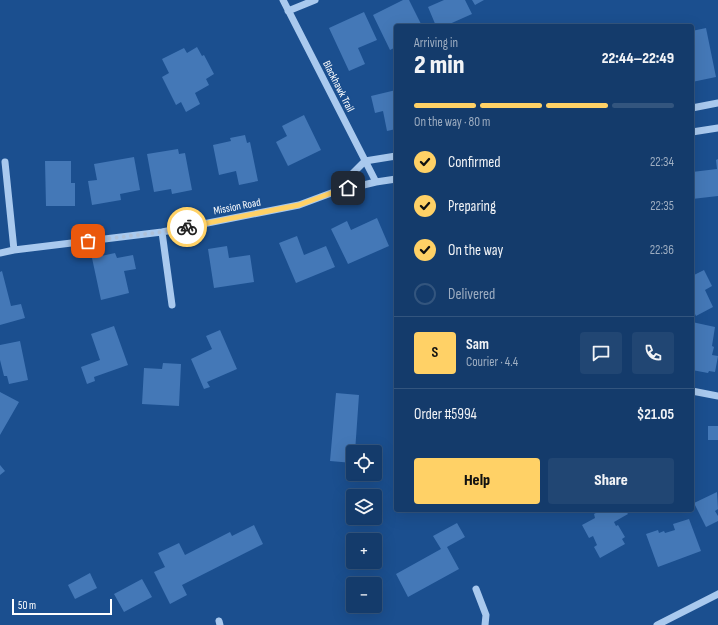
<!DOCTYPE html>
<html lang="en">
<head>
<meta charset="utf-8">
<style>
	:root { --surface:#143b6b; --page:#214673; --text:#f1f3f6; --muted:#9dadc1; --line:#33557e; --accent:#ffd166 }
	body { margin:0; font-family:"Sofia Sans Condensed",sans-serif; background:var(--page); color:var(--text); height:100vh; display:flex; flex-direction:column; font-size:15px; white-space:nowrap }
	* { box-sizing:border-box; margin:0 }
	p { font-size:13px; color:var(--muted) }
	.icon { flex:none; width:22px; height:22px; fill:none; stroke:currentColor; stroke-width:2; stroke-linecap:round; stroke-linejoin:round }
	.map { position:relative; flex:1; overflow:hidden }
	.panel { position:absolute; left:394px; top:24px; width:300px; height:488px; display:flex; flex-direction:column; background:var(--surface); border-radius:4px; box-shadow:0 4px 16px #0002,0 0 0 1px var(--line) }
	.panel>* { flex:none }
	.fabs { position:absolute; left:346px; top:445px; display:grid; gap:8px }
	.fabs a { display:grid; place-items:center; width:36px; height:36px; border-radius:4px; background:var(--surface); box-shadow:0 4px 16px #0002,0 0 0 1px var(--line); font-size:20px }
	.scale { position:absolute; left:12px; bottom:10px; width:100px; box-sizing:border-box; padding-left:4px; border:2px solid #fff; border-top:0; font-size:11px; line-height:14px; white-space:nowrap; color:#fff; -webkit-text-stroke:3px #1b4f8f; paint-order:stroke }
	.pin { position:absolute; display:grid; place-items:center; width:34px; height:34px; color:#fff; margin:-17px; border-radius:8px; box-shadow:0 2px 6px #0006 }
	.courier { position:absolute; display:grid; place-items:center; width:40px; height:40px; margin:-20px; border:3px solid #ffd166; border-radius:50%; background:#fff; color:#222; box-shadow:0 1px 5px #0007 }
	.summary em { font-style:normal; font-weight:800 }
	.summary div { display:flex; flex-direction:column-reverse }
	.summary { display:flex; align-items:center; justify-content:space-between; height:68px; padding:0 20px }
	h1 { font-size:26px; font-weight:800; line-height:30px }
	.bar { display:grid; grid-template-columns:repeat(4,1fr); gap:6px 4px; align-content:center; height:48px; padding:0 20px }
	.bar i { height:5px; border-radius:3px; background:var(--line) }
	.bar .current { background:var(--accent) }
	.bar p { grid-column:span 4 }
	.line { display:flex; align-items:center; gap:10px; padding:0 20px; border-top:1px solid var(--line) }
	.line div { flex:1 }
	.round { display:grid; place-items:center; flex:none; width:42px; height:42px; border-radius:4px; background:var(--page) }
	ol { padding:0 20px; list-style:none }
	li { display:flex; align-items:center; gap:12px; height:44px }
	li p { margin-inline-start:auto }
	li .icon { padding:4px; border-radius:50%; background:var(--accent); color:#111; stroke-width:4 }
	li:last-child { color:var(--muted) }
	li i { width:22px; height:22px; border:2px solid var(--line); border-radius:50% }
	.button { display:flex; gap:8px; margin-top:auto; padding:8px 20px }
	.button a { flex:1; height:46px; border-radius:4px; background:var(--accent); color:#111; font-size:16px; font-weight:800; line-height:46px; text-align:center }
	.button a+a { background:var(--page); color:var(--text) }
	.map>svg:first-child { display:block }
</style>
</head>
<body>
<div class="map">
<svg width="718" height="625" viewBox="0 0 718 625">
	<rect width="100%" height="100%" fill="#1b4f8f"/>
	<path fill="#4478b7" d="M403,0H409L421,24L416,26H396V47L390,50L373,15Z
		M444,0H465L472,14L445,26H436L428,7Z
		M472,0H484L475,5Z
		M364,12L377,40L358,48L365,64L349,71L329,28Z
		M706,28L716,77L692,82V31Z
		M197,47L202,56L204,55L214,74L206,79L209,85L195,93L200,104L186,112L181,102L176,105L162,77L169,73L162,59L184,48L187,53Z
		M396,90V129L387,131L383,111L375,113L371,96Z
		M304,115L321,150L288,166L276,142L287,136L282,126Z
		M245,135L247,143L250,142L258,181L239,185L236,171L219,175L213,145L231,141L230,138Z
		M178,149L179,154L185,153L192,190L172,194L171,189L154,192L147,154Z
		M134,157L140,190L120,194L121,200L92,205L88,181L97,180L94,164Z
		M718,159V196L692,199V172L717,169L716,160Z
		M45,161H71V183H75V206H46Z
		M377,218L389,246L348,264L331,229L347,221L351,230Z
		M297,236L304,255L326,246L335,267L296,283L279,243Z
		M227,246L229,258L250,255L254,282L214,288L208,249Z
		M115,253L117,258L133,255L136,269L124,271L129,293L101,300L92,258Z
		M704,270L712,286L705,290L713,307L696,316L694,312L692,313V276Z
		M2,271L11,306L21,304L25,318L0,325V272Z
		M692,322L715,327L712,346L714,347L712,355L718,356L715,372L709,371L708,373L692,370Z
		M114,326L128,365L94,377L95,381L87,384L81,367L100,360L91,334Z
		M220,330L237,369L207,382L210,387L204,389L191,359L212,349L206,336Z
		M20,341L28,380L9,384L7,376H4L0,360V345Z
		M163,363L181,364L179,406L142,404L144,368L162,369Z
		M0,392L19,402L0,435Z
		M336,393L359,395L355,452H353V463L330,461Z
		M708,426H718V440H708Z
		M0,465L5,471L0,475Z
		M717,492L718,509L715,511L718,516V521L706,527L694,503Z
		M601,510H625L628,514L614,522L616,526L618,525L625,537L622,539L625,544L600,558L594,547L597,545L593,536L589,538L582,525L595,518L594,514Z
		M689,519L701,551L658,567L646,534L658,530L659,533L664,531L665,533L675,530L673,524Z
		M457,523L465,537L447,547L459,569L408,597L396,574L441,549L433,536Z
		M254,525L263,544L182,585L187,595L170,604L154,572L165,567L158,553L179,543L185,555L230,532L232,536Z
		M90,573L97,588L75,599L68,585Z
		M142,579L152,597L124,612L114,594Z"/>
	<g fill="none" stroke-linecap="round" stroke-linejoin="round">
		<path stroke="#a9c9ee" stroke-width="7" d="M283,0L376,182
			M288,11L315,0
			M692,108L718,103
			M692,132L718,128
			M5,162L14,250
			M334,192L365,161L396,156
			M162,232L172,305
			M0,253L14,250L162,232L299,205L334,192L376,182L396,179
			M692,391L718,396
			M476,589L486,615L485,625
			M219,621L220,625
			M657,625L718,594"/>
	</g>
	<g fill="none" stroke-linecap="round" stroke-linejoin="round">
		<path stroke="#afc1d8" stroke-width="4" stroke-dasharray="0 7.2" d="M88,241L162,232L187,227"/>
		<path stroke="#ffd166" stroke-width="5" d="M187,227L299,205L334,192L348,188"/>
	</g>
	<g text-anchor="middle" stroke-width="3.5" stroke-linejoin="round" paint-order="stroke">
		<g font-size="11" fill="#fff" stroke="#1b4f8f">
			<text transform="translate(339 86) rotate(63)" y="4">Blackhawk Trail</text>
			<text transform="translate(237 206) rotate(-11)" y="4">Mission Road</text>
		</g>
	</g>
</svg>
<div class="fabs">
<a><svg class="icon" aria-label="locate" viewBox="0 0 24 24"><circle cx="12" cy="12" r="6"/><path d="M12 2v4M12 18v4M2 12h4M18 12h4"/></svg></a>
<a><svg class="icon" aria-label="layers" viewBox="0 0 24 24"><path d="M12 4l9 5-9 5-9-5zM3 14l9 5 9-5"/></svg></a>
<a>+</a>
<a>−</a>
</div>
<div class="scale">50 m</div>
<div class="pin" style="left:88px;top:241px;background:#ea580c"><svg class="icon" aria-label="bag" viewBox="0 0 24 24"><path d="M5 8h14l-1 12H6zM9 8a3 3 0 0 1 6 0"/></svg></div>
<div class="pin" style="left:348px;top:188px;background:#1f2937"><svg class="icon" aria-label="home" viewBox="0 0 24 24"><path d="M3 11l9-7 9 7M6 9v11h12V9"/></svg></div>
<div class="courier" style="left:187px;top:227px"><svg class="icon" aria-label="bike" viewBox="0 0 24 24"><circle cx="6" cy="16" r="4"/><circle cx="18" cy="16" r="4"/><path d="M6 16l4-8h5l3 8M10 8l3 8H6M13 5h3"/></svg></div>
<section class="panel">
<div class="summary"><div><h1>2 min</h1><p>Arriving in</p></div><em>22:44–22:49</em></div>
<div class="bar"><i class="current"></i><i class="current"></i><i class="current"></i><i></i><p>On the way · 80 m</p></div>
<ol>
<li><svg class="icon" aria-label="check" viewBox="0 0 24 24"><path d="M5 12l5 5 9-10"/></svg>Confirmed<p>22:34</p></li>
<li><svg class="icon" aria-label="check" viewBox="0 0 24 24"><path d="M5 12l5 5 9-10"/></svg>Preparing<p>22:35</p></li>
<li><svg class="icon" aria-label="check" viewBox="0 0 24 24"><path d="M5 12l5 5 9-10"/></svg>On the way<p>22:36</p></li>
<li><i></i>Delivered</li>
</ol>
<div class="line" style="height:72px"><b class="round" style="background:var(--accent);color:#111">S</b><div><b>Sam</b><p>Courier · 4.4</p></div><a class="round"><svg class="icon" aria-label="chat" viewBox="0 0 24 24"><path d="M4 5h16v11H9l-5 4z"/></svg></a><a class="round"><svg class="icon" aria-label="phone" viewBox="0 0 24 24"><path d="M5 4h4l2 5-3 2q2 4 5 5l2-3 5 2v4C11 20 4 13 5 4z"/></svg></a></div>
<div class="line" style="height:52px"><div>Order #5994</div><b>$21.05</b></div>
<div class="button"><a>Help</a><a>Share</a></div>
</section>
</div>
</body>
</html>
